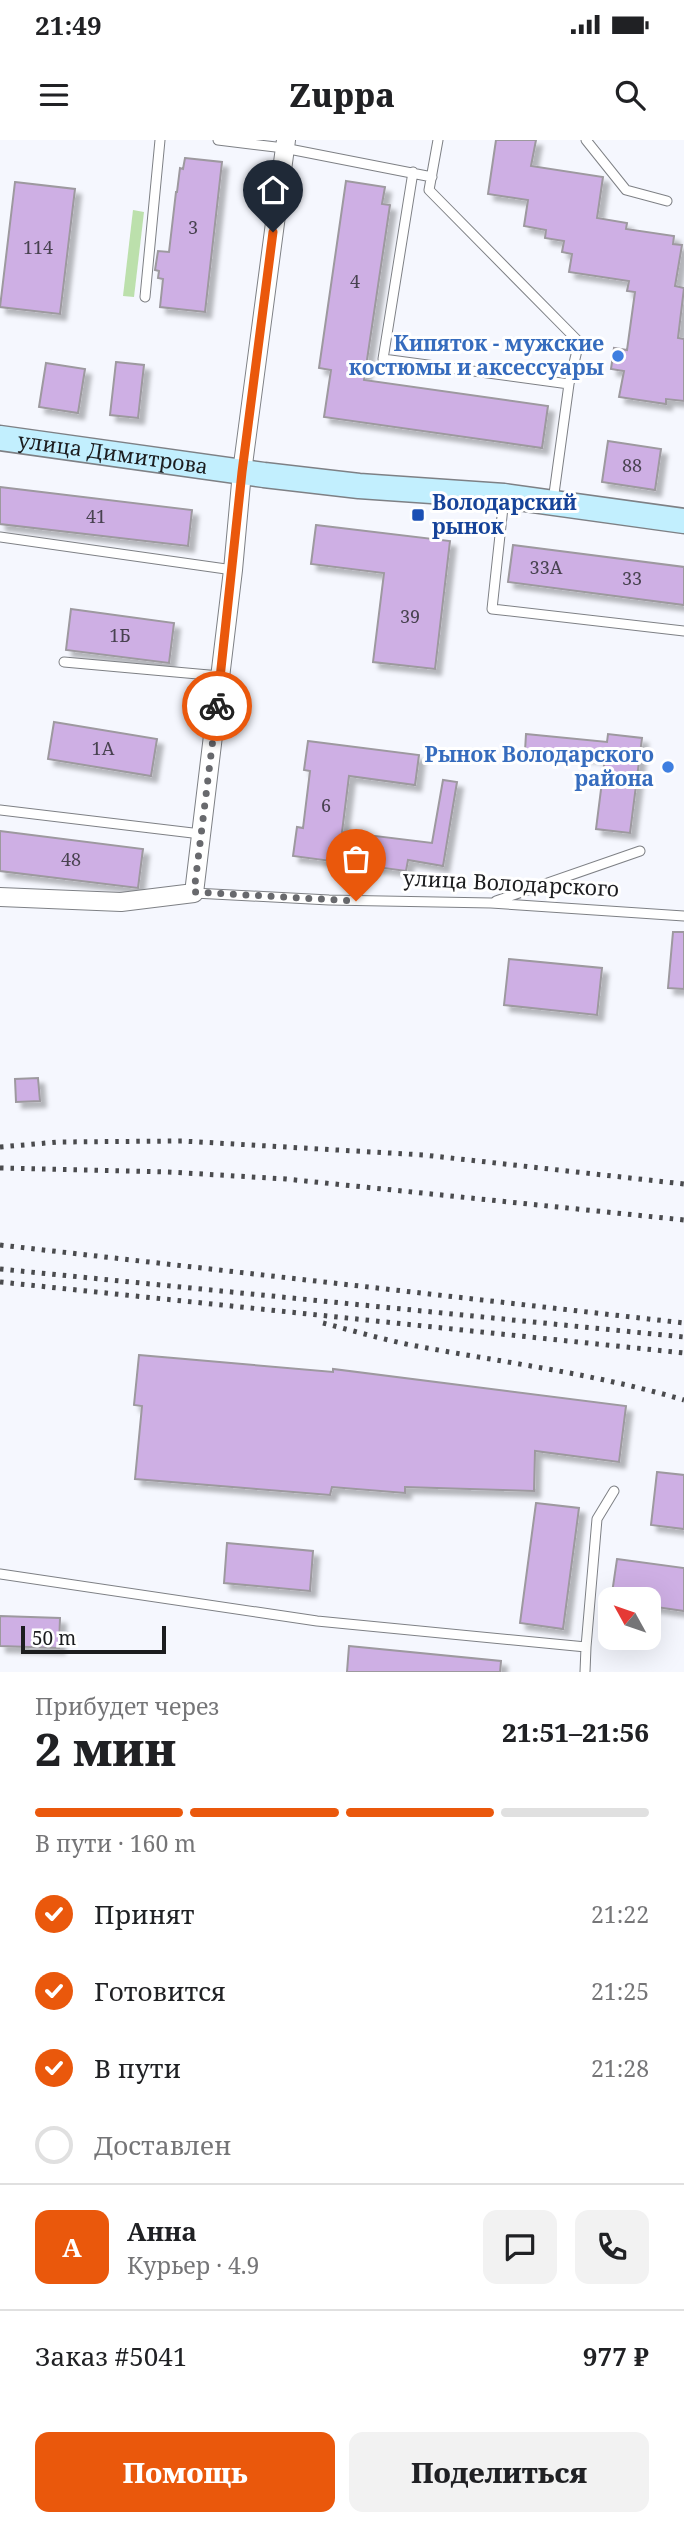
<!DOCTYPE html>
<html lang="ru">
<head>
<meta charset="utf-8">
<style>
	:root { --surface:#fff; --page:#f2f2f2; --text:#202124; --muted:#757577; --line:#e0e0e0; --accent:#ea580c }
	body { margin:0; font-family:"Noto Serif",serif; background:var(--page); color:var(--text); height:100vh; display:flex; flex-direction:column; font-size:26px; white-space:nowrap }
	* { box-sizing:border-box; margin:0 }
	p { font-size:23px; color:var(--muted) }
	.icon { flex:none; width:38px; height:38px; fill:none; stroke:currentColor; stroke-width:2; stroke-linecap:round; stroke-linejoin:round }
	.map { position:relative; height:1532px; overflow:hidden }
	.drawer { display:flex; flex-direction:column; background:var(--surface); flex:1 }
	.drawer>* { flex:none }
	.needle { width:46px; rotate:310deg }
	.buttons { position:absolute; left:598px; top:1447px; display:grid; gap:14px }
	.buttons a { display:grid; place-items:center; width:63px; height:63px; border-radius:14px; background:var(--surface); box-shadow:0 7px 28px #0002; font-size:35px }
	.scale { position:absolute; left:21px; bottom:18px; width:145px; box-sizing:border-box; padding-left:7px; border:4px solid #1c1d1f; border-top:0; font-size:19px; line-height:24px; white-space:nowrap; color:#1c1d1f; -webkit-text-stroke:5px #fff; paint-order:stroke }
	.pin { position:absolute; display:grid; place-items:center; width:60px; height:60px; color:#fff; margin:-72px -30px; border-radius:50% 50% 50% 0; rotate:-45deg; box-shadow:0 0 7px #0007 }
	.pin .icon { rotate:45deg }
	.courier { position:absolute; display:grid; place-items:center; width:70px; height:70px; margin:-35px; border:5px solid #ea580c; border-radius:50%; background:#fff; color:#222; box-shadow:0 2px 9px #0007 }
	.overview em { font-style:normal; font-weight:800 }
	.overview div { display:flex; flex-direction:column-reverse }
	.overview { display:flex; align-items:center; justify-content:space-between; height:119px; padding:0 35px }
	h1 { font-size:46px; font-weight:800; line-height:52px }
	.bar { display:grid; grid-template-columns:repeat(4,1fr); gap:10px 7px; align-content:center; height:84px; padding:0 35px }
	.bar i { height:9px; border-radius:5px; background:var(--line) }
	.bar .active { background:var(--accent) }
	.bar p { grid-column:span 4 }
	.line { display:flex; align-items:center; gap:18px; padding:0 35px; border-top:2px solid var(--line) }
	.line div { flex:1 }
	.round { display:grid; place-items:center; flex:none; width:74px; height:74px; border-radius:14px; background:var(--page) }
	ol { padding:0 35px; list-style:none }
	li { display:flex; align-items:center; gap:21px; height:77px }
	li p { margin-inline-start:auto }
	li .icon { padding:7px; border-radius:50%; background:var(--accent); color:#fff; stroke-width:4 }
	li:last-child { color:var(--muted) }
	li i { width:38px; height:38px; border:4px solid var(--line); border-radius:50% }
	.button { display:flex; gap:14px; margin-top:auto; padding:14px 35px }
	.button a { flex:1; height:80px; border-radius:14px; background:var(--accent); color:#fff; font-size:28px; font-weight:800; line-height:80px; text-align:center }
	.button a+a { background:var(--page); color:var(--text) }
	.status { display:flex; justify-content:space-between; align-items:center; height:49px; padding:0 35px; background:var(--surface); direction:ltr }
	.status svg { height:19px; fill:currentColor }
	header { display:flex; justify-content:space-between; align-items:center; height:91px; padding:0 35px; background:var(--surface); font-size:32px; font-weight:800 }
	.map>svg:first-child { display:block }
</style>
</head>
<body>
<div class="status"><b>21:49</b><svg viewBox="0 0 49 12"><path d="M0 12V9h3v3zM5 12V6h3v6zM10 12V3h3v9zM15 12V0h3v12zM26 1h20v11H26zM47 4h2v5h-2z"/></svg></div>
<header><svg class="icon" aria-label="menu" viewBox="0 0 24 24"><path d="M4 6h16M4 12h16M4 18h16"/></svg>Zuppa<svg class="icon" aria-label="search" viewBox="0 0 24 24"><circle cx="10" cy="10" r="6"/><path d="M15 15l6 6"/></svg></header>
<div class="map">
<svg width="684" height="1532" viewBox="0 0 684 1532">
	<defs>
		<filter id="shadow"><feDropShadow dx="6" dy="6" stdDeviation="2" flood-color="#0004"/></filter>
	</defs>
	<rect width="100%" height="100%" fill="#f5f7fe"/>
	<path fill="#bce0ac" d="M133,70L144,72L134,157L123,156Z"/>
	<path fill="#ceafe4" stroke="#9d999f" stroke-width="2" filter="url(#shadow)" d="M496,0H536L531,26L603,37L597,78L627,83L626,89L674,96L673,104L682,105L675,146L684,148L678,198L684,199V261L666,259V264L619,257L624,231L611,229L614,208L627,210L635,152L627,151L629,141L569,132L572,114L562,112L564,101L545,98L546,90L524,86L528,60L488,54Z
		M185,18L222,22L205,172L160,167L163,139L158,138L159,131L155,130L158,111L169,112L176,52H177L180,28L183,29Z
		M346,41L385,47L382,64L390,65L364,240L548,266L542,308L324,277L331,230L319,228Z
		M15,42L75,49L60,174L0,167Z
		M116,222L144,225L138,278L110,275Z
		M46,223L85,229L78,273L39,267Z
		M608,301L661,309L655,350L602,342Z
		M0,347L192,370L188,406L0,384Z
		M316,385L450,401L435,529L373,522L384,433L311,424Z
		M513,405L684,427V465L508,442Z
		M71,469L174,483L169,523L66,510Z
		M54,582L157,599L151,636L48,619Z
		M526,594L607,602L608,594L642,598L630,693L596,689L605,618L525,611Z
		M308,601L419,615L415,645L349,636L342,692L432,703L443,640L457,642L443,726L408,720L406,731L293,716L297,687L303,688L310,631L304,630Z
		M0,691L143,709L138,748L0,731Z
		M673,792H684V849L668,848Z
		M509,819L602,828L597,875L504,865Z
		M38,938L40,961L16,962L15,939Z
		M139,1215L333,1232V1229L626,1266L619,1322L535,1311L534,1351L405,1347V1353L332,1347L330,1355L135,1339L142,1266L134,1265Z
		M657,1332L684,1335V1389L651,1385Z
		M536,1363L579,1368L563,1489L520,1483Z
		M227,1403L313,1411L310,1451L224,1443Z
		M617,1419L684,1428V1471L649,1466V1460H611Z
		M0,1476L60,1478L59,1508L0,1506Z
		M349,1506L501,1521L500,1532H347Z"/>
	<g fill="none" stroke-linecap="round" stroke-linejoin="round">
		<defs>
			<path id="lane" d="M218,0L284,8L432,37
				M438,0L429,50L579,202L569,244L553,361
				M586,0L626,50L667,61
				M413,32L383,219L569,244
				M145,157L160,0
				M504,358L492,469L684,491
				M0,397L233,430
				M64,522L220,536
				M0,670L201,694
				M194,753L329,760L491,763L684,776
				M496,761L640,711
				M0,1434L317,1481L586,1507L585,1532
				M586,1507L597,1379L614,1351"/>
			<path id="street" d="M0,757L121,762L194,753L233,430L242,332L286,0"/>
			<g id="secondary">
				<path id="s1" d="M0,298L264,335L359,346L504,356L684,381"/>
			</g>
		</defs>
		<use href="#lane" stroke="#7e8085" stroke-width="11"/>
		<use href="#street" stroke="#7e8085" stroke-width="20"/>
		<use href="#secondary" stroke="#7e8085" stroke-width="27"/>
		<use href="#lane" stroke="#fff" stroke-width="9"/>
		<use href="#street" stroke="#fff" stroke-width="18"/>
		<use href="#secondary" stroke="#c2effe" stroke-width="24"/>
		<path stroke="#4a4b4e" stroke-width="5" stroke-dasharray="3.5 7" stroke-linecap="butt" d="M0,1007L58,1002L182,1001L424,1015L684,1044
			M0,1028L168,1032L286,1039L684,1080
			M0,1105L684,1183
			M0,1129L684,1197
			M0,1142L684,1213
			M323,1183C350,1190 378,1198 406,1204C499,1222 593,1233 684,1260"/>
	</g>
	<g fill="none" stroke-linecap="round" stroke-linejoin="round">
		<path stroke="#68696d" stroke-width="7" stroke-dasharray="0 12.6" d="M217,566L194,752L356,761"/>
		<path stroke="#ea580c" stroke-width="9" d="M217,566L242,332L273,92"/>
	</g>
	<g fill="#3f7fe0" stroke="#fff" stroke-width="2.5">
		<circle cx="618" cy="216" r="7"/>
		<circle cx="668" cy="627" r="7"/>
	</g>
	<rect fill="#1a4fb4" stroke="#fff" stroke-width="2.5" x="411" y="368" width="14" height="14" rx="3.5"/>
	<g text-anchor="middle" stroke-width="6" stroke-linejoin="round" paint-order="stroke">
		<g font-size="18" fill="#484250">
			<text x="193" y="94">3</text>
			<text x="38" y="114">114</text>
			<text x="355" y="148">4</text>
			<text x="632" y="332">88</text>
			<text x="96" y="383">41</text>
			<text x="546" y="434">33А</text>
			<text x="632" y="445">33</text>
			<text x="410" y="483">39</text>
			<text x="120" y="502">1Б</text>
			<text x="103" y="615">1А</text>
			<text x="326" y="672">6</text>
			<text x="71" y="726">48</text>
		</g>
		<g font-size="21" font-weight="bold" fill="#366cbe" stroke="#fff" text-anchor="end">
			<text x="604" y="211">Кипяток - мужские<tspan x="604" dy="24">костюмы и аксессуары</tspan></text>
			<text x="654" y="622">Рынок Володарского<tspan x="654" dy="24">района</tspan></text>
		</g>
		<g font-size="21" fill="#1c1d1f" stroke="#fff">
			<text dy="7" stroke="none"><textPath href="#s1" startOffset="114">улица Димитрова</textPath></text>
			<text transform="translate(511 744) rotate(3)" y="7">улица Володарского</text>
		</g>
		<g font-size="21" font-weight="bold" fill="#164399" stroke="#fff" text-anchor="start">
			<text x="432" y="370">Володарский<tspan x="432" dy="24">рынок</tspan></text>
		</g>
	</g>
</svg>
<div class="buttons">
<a><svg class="needle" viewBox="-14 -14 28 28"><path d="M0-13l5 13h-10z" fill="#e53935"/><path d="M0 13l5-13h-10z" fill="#757577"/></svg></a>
</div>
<div class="scale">50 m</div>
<div class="pin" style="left:356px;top:761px;background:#ea580c"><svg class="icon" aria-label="bag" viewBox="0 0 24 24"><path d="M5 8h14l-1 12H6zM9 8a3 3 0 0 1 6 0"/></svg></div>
<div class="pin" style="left:273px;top:92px;background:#1f2937"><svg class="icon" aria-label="home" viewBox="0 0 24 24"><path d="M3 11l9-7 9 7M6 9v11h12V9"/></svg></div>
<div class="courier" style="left:217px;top:566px"><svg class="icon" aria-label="bike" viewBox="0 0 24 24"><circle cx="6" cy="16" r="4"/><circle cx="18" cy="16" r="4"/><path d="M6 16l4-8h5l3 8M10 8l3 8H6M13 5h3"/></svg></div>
</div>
<section class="drawer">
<div class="overview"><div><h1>2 мин</h1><p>Прибудет через</p></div><em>21:51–21:56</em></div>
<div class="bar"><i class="active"></i><i class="active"></i><i class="active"></i><i></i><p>В пути · 160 m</p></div>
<ol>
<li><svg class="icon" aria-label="check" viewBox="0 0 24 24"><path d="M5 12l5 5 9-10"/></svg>Принят<p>21:22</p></li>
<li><svg class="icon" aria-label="check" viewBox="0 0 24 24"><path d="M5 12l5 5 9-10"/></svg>Готовится<p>21:25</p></li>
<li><svg class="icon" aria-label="check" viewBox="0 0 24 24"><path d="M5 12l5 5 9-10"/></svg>В пути<p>21:28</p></li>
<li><i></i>Доставлен</li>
</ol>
<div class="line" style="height:126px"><b class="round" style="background:var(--accent);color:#fff">А</b><div><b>Анна</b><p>Курьер · 4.9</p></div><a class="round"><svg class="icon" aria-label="chat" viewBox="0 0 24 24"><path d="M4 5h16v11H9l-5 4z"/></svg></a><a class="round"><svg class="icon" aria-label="phone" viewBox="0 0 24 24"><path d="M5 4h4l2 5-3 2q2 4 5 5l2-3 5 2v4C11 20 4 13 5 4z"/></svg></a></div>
<div class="line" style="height:91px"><div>Заказ #5041</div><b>977 ₽</b></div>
<div class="button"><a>Помощь</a><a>Поделиться</a></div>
</section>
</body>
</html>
